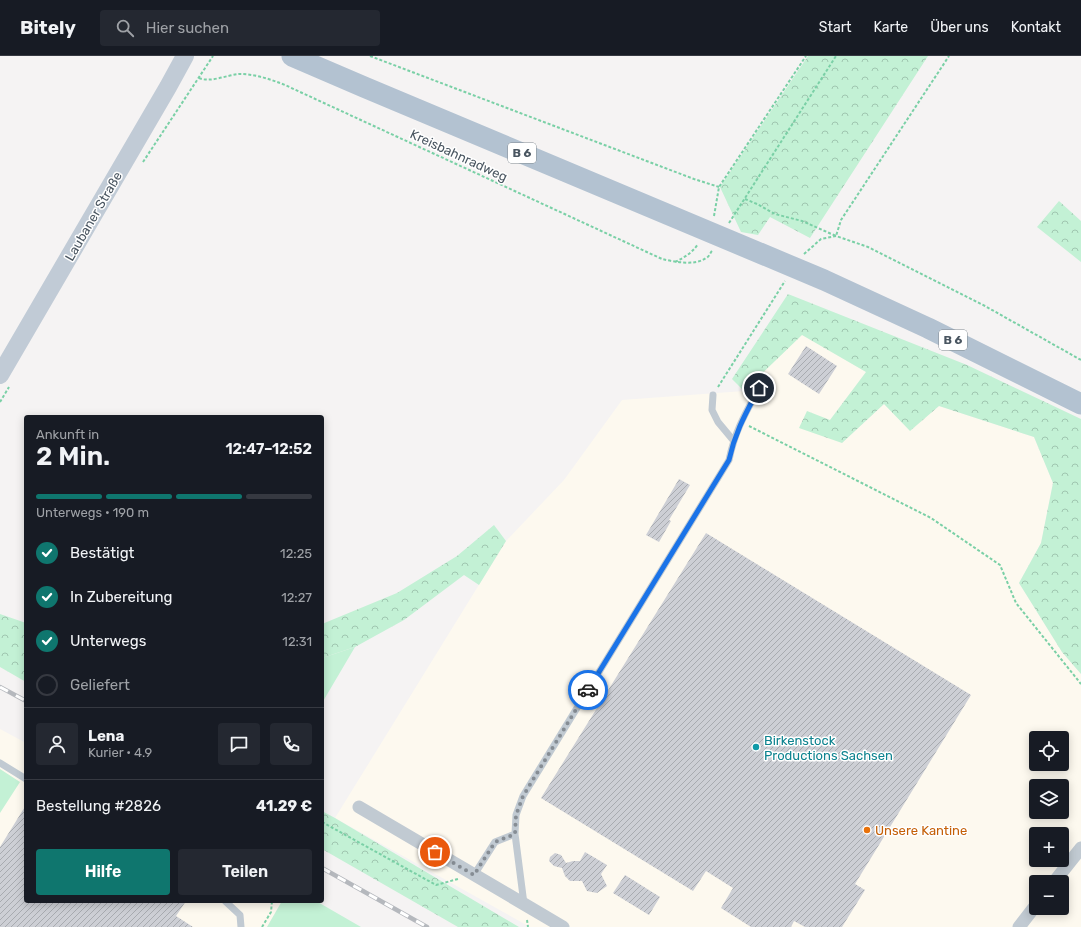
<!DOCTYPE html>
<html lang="de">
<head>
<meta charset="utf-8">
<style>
	:root { --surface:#171b24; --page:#242831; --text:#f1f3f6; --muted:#9ea1a6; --line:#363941; --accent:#0f766e }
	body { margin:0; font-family:Rubik,sans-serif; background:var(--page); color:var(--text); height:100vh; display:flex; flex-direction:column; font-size:15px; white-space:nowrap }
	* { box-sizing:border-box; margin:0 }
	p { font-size:13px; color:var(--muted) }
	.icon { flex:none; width:22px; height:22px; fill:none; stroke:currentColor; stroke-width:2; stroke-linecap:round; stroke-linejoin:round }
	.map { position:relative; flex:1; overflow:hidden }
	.sheet { position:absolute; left:24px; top:359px; width:300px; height:488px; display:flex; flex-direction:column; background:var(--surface); border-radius:4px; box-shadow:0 2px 10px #0003 }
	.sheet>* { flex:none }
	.fabs { position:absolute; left:1029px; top:675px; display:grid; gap:8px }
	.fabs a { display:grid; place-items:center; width:40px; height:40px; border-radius:4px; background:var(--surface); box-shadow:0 2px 10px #0003; font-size:20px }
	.pin { position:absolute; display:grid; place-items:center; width:34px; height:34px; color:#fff; margin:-17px; border:2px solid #fff; border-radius:50%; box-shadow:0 1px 4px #0007 }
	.courier { position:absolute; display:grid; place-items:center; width:40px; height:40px; margin:-20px; border:3px solid #1a73e8; border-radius:50%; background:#fff; color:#222; box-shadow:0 1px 5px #0007 }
	.headline em { font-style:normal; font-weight:600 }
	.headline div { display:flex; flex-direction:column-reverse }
	.headline { display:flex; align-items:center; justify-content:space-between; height:68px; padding:0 12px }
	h1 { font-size:26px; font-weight:600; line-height:30px }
	.bar { display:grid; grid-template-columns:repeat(4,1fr); gap:6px 4px; align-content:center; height:48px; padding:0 12px }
	.bar i { height:5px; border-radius:3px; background:var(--line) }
	.bar .current { background:var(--accent) }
	.bar p { grid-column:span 4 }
	.line { display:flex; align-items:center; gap:10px; padding:0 12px; border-top:1px solid var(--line) }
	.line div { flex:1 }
	.round { display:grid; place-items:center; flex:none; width:42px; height:42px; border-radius:4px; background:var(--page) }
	ol { padding:0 12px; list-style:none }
	li { display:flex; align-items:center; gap:12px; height:44px }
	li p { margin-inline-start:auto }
	li .icon { padding:4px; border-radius:50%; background:var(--accent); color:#fff; stroke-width:4 }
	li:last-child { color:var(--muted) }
	li i { width:22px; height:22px; border:2px solid var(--line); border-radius:50% }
	.action { display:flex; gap:8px; margin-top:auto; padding:8px 12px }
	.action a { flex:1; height:46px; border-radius:4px; background:var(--accent); color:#fff; font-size:16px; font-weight:600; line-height:46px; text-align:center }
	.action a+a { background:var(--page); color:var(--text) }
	header { display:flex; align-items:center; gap:24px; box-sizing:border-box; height:56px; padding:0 20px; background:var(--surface); border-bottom:1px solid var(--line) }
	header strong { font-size:19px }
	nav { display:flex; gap:22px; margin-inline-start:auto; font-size:14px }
	.search { width:280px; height:36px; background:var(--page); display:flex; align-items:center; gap:10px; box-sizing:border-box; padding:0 14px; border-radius:4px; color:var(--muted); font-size:15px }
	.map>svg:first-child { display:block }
</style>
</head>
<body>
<header>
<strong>Bitely</strong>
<div class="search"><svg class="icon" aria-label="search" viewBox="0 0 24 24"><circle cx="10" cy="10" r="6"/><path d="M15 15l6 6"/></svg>Hier suchen</div>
<nav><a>Start</a><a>Karte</a><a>Über uns</a><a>Kontakt</a></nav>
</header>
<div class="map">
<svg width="1081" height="871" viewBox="0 0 1081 871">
	<defs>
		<pattern id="forest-crowns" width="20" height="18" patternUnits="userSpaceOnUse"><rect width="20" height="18" fill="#c3f1d5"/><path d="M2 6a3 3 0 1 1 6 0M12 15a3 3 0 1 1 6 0" fill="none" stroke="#a0c6b0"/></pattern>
		<pattern id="building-hatch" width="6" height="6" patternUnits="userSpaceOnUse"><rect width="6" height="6" fill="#cdcfd5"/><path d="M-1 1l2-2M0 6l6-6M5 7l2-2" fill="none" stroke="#a8abb0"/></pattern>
	</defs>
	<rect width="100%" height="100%" fill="#f5f3f3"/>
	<path fill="#fdf9ef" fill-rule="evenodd" d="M802,278L866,316L830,364L842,387L884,348L910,374L939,350L1034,381L1053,427L1041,487L1019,527L1062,596L1081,618V871H530L335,762L506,485L564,424L622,344L744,335ZM1036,682H1062V708H1036ZM1036,730H1062V756H1036ZM1036,778H1062V804H1036ZM1036,826H1062V852H1036Z
		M0,673L26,687V845H282L267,871H0Z"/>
	<path fill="#c3f1d5" d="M355,591L322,647V602Z
		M0,713L20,726L0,757Z
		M282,845H316L361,871H267Z"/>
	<path fill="url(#forest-crowns)" d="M808,0H928L810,182L770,161L758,179L741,176L720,131Z
		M1059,145L1081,165V206L1037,171Z
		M788,238L967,309L1081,363V618L1062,596L1019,527L1041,487L1053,427L1034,381L939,350L910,375L884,348L842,387L799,372L807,355L830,364L866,316L802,279L744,335L732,323Z
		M494,469L506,485L479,529L464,519L404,564L355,591L322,602V568L397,537L457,500Z
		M0,558L26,567V626L0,611Z
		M322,755L335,762L519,871H458L322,793Z"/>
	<path fill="url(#building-hatch)" d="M806,290L837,310L819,338L788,318Z
		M679,423L690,429L669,464L671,465L659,486L646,479Z
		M706,477L971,639L855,828L865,834L842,871H805L794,865L791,871H751L721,852L733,832L706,815L693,835L541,742Z
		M26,749V845H186L176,860L193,871H0V791Z
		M585,796L607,809L601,818L607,830L597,837L587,835L582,825H570L565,820L562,812L554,810L549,805L550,801L555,797L561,799L566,807L573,805H580Z
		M625,819L660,841L649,859L613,837Z"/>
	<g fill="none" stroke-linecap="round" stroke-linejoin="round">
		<path stroke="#7ad0a6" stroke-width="2" stroke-dasharray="3 2" stroke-linecap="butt" d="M370,0L694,123L719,131
			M199,22C210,27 227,19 239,18C255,18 270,23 285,29L662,203C675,206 695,210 706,202C709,201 710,197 712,195
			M143,106L213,0
			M745,143L757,148L775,158L802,165L836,180L841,164L949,0
			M714,160L719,131L806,0
			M729,167L836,0
			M804,198L821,183L836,180L868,191L985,250L1081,304
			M675,206C685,201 692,197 698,188
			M718,331L785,225
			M0,346L9,331
			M749,370L931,462L1000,509L1016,547L1081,628
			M322,766L436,829L458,823
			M527,864L528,871
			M262,871L271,856L272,845"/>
		<path stroke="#c1cad2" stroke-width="7" d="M713,339L712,354L718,366L733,384
			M0,707L26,723
			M474,819L495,786L515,778
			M225,845L240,859L241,871
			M524,848L515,778L516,759L523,740L729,404C735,375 745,358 759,332"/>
		<path stroke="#c1cad2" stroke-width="13" d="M359,751L563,871
			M1054,826L1081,792
			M1019,871L1036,849"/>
		<path stroke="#c1cbd6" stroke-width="18" d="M0,319L168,31L185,0"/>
		<path stroke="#b3c2d1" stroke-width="21" d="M292,0L364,31L824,224L928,272L1081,348"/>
		<defs>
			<path id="rail" d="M0,631L26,645
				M322,812L427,871"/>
		</defs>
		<use href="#rail" stroke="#b5b8bd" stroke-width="4.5"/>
		<use href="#rail" stroke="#fff" stroke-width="3" stroke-dasharray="9" stroke-linecap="butt"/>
	</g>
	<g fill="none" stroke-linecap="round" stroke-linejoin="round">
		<path stroke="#868d94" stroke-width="4" stroke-dasharray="0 7.2" d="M435,796L474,819L495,786L515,778L516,759L523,740L588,634"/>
		<path stroke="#1a73e8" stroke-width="5" d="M588,634L729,404C735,376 746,357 759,332"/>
	</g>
	<circle fill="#0f9aa8" stroke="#fff" stroke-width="1.5" cx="756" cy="691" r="4"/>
	<circle fill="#e8710a" stroke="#fff" stroke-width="1.5" cx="867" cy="774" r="4"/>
	<g text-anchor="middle" stroke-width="3" stroke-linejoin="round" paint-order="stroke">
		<g fill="#fff" stroke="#808990" stroke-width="1">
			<rect x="508" y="87" width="28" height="20" rx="3"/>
			<rect x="939" y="274" width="28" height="20" rx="3"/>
		</g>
		<g font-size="12" font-weight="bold" fill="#4a5661">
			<text x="522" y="101">B 6</text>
			<text x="953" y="288">B 6</text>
		</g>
		<g font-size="13" fill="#4a5661" stroke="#fff">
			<text transform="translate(459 99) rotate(25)" y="5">Kreisbahnradweg</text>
			<text transform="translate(93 160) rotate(-60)" y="5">Laubaner Straße</text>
		</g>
		<g font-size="13" fill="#0d838f" stroke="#fff" text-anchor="start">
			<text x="764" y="689">Birkenstock<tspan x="764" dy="15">Productions Sachsen</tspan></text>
		</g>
		<g font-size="13" fill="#c56008" stroke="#fff" text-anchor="start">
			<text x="875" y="779">Unsere Kantine</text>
		</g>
	</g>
</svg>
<div class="fabs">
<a><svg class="icon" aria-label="locate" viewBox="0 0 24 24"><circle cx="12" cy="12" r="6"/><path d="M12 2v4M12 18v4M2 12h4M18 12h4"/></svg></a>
<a><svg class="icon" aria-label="layers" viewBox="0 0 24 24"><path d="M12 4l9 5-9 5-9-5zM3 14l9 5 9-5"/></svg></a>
<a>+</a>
<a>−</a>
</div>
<div class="pin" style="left:435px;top:796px;background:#ea580c"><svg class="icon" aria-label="bag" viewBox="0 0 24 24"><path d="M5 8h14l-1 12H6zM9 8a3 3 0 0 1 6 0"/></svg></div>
<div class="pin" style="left:759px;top:332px;background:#1f2937"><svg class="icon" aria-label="home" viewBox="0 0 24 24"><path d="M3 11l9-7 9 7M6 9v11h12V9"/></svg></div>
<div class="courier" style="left:588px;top:634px"><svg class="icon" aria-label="car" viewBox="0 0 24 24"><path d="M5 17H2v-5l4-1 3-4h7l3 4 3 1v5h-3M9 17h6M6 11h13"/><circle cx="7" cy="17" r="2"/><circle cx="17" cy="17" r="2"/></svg></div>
<section class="sheet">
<div class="headline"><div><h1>2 Min.</h1><p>Ankunft in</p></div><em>12:47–12:52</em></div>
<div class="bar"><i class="current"></i><i class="current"></i><i class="current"></i><i></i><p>Unterwegs · 190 m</p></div>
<ol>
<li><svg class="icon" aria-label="check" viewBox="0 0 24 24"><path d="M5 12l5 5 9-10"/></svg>Bestätigt<p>12:25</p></li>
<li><svg class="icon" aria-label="check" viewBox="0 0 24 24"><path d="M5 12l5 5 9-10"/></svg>In Zubereitung<p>12:27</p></li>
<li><svg class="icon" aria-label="check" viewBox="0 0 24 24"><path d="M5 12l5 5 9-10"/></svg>Unterwegs<p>12:31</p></li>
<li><i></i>Geliefert</li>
</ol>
<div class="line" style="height:72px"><a class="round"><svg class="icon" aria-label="person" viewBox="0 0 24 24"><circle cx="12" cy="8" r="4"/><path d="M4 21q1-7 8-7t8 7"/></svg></a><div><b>Lena</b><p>Kurier · 4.9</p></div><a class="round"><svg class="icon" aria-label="chat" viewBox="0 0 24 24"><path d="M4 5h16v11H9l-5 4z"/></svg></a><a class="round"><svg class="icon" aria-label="phone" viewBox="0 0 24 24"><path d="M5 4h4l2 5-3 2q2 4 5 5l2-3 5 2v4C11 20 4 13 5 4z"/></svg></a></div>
<div class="line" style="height:52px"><div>Bestellung #2826</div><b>41.29 €</b></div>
<div class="action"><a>Hilfe</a><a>Teilen</a></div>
</section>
</div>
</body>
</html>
